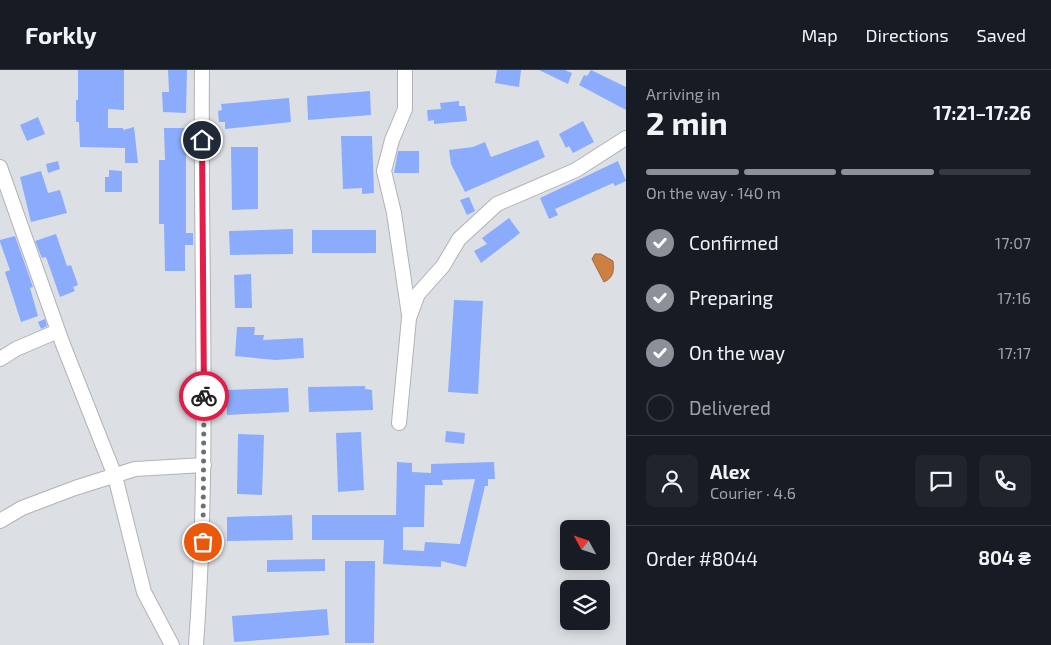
<!DOCTYPE html>
<html lang="en">
<head>
<meta charset="utf-8">
<style>
	:root { --surface:#171b24; --page:#20242c; --text:#f1f3f6; --muted:#9ea1a6; --line:#363941; --accent:#8c9099 }
	body { margin:0; font-family:"Exo 2",sans-serif; background:var(--page); color:var(--text); height:100vh; display:flex; flex-direction:column; font-size:19px; white-space:nowrap }
	* { box-sizing:border-box; margin:0 }
	p { font-size:16px; color:var(--muted) }
	.icon { flex:none; width:28px; height:28px; fill:none; stroke:currentColor; stroke-width:2; stroke-linecap:round; stroke-linejoin:round }
	.map { position:relative; flex:1; overflow:hidden }
	.panel { display:flex; flex-direction:column; background:var(--surface); width:425px }
	.panel>* { flex:none }
	.needle { width:32px; rotate:310deg }
	.fabs { position:absolute; left:560px; top:450px; display:grid; gap:10px }
	.fabs a { display:grid; place-items:center; width:50px; height:50px; border-radius:8px; background:var(--surface); box-shadow:0 2px 12px #0003; font-size:25px }
	.pin { position:absolute; display:grid; place-items:center; width:42px; height:42px; color:#fff; margin:-21px; border:2px solid #fff; border-radius:50%; box-shadow:0 1px 5px #0007 }
	.courier { position:absolute; display:grid; place-items:center; width:50px; height:50px; margin:-25px; border:4px solid #e11d48; border-radius:50%; background:#fff; color:#222; box-shadow:0 1px 6px #0007 }
	.overview em { font-style:normal; font-weight:700 }
	.overview div { display:flex; flex-direction:column-reverse }
	.overview { display:flex; align-items:center; justify-content:space-between; height:85px; padding:0 20px }
	h1 { font-size:32px; font-weight:700; line-height:38px }
	.bar { display:grid; grid-template-columns:repeat(4,1fr); gap:8px 5px; align-content:center; height:60px; padding:0 20px }
	.bar i { height:6px; border-radius:4px; background:var(--line) }
	.bar .selected { background:var(--accent) }
	.bar p { grid-column:span 4 }
	.line { display:flex; align-items:center; gap:12px; padding:0 20px; border-top:1px solid var(--line) }
	.line div { flex:1 }
	.round { display:grid; place-items:center; flex:none; width:52px; height:52px; border-radius:8px; background:var(--page) }
	ol { padding:0 20px; list-style:none }
	li { display:flex; align-items:center; gap:15px; height:55px }
	li p { margin-inline-start:auto }
	li .icon { padding:5px; border-radius:50%; background:var(--accent); color:#fff; stroke-width:4 }
	li:last-child { color:var(--muted) }
	li i { width:28px; height:28px; border:2px solid var(--line); border-radius:50% }
	header { display:flex; align-items:center; gap:30px; box-sizing:border-box; height:70px; padding:0 25px; background:var(--surface); border-bottom:1px solid var(--line) }
	header strong { font-size:24px }
	nav { display:flex; gap:28px; margin-inline-start:auto; font-size:18px }
	main { display:flex; flex:1; min-height:0 }
	.map>svg:first-child { display:block }
</style>
</head>
<body>
<header>
<strong>Forkly</strong>
<nav><a>Map</a><a>Directions</a><a>Saved</a></nav>
</header>
<main>
<div class="map">
<svg width="626" height="575" viewBox="0 0 626 575">
	<rect width="100%" height="100%" fill="#dcdfe4"/>
	<path fill="#cd8043" stroke="#9f693f" d="M595,184H601L613,191C614,201 614,207 604,212L592,189Z"/>
	<path fill="#8bacfc" fill-rule="evenodd" d="M78,0H124V40L108,39V58H123V60L134,57L138,93H125V78L80,77L79,52H76V30H78Z
		M168,0H187L186,43L163,42L162,22H169Z
		M497,0H521L519,17L495,13Z
		M539,0H565L572,3L568,14Z
		M591,0L626,17V40L579,15L584,5L587,6Z
		M370,21L371,45L308,50L307,26Z
		M289,28L291,52L225,59V52H219L218,41L222,40L221,34Z
		M459,31V36H465L467,51L434,54V50L428,51L427,40L441,39L440,33Z
		M38,47L45,64L27,71L20,55Z
		M583,51L594,72L573,83L569,76L566,78L559,64Z
		M164,58H186V163H193V175H185V201H165L164,154H159V90H165Z
		M341,66H372L374,123L362,124V118L343,119Z
		M538,70L545,87L465,122L451,94L449,80L473,77L485,72L491,87Z
		M231,77H258V139L232,140Z
		M398,81H419V103H394Z
		M58,91L60,99L48,103L46,94Z
		M618,91L626,111L615,116L613,113L555,139L558,145L549,149L540,128Z
		M109,100L122,101V122H105V107H109Z
		M41,101L48,123L60,120L67,143L31,152L20,107Z
		M469,127L475,141L467,145L460,130Z
		M509,148L520,163L481,193L474,181L487,174L482,168Z
		M293,159V184L230,185L229,161Z
		M312,160H376V183H312Z
		M56,164L67,196L71,195L78,215L73,217L75,221L60,227L46,187L42,188L35,171Z
		M15,166L33,217L30,218L38,246L21,252L5,202L10,200L0,172V170Z
		M251,204L252,238H235L234,205Z
		M454,230L483,231L478,324L448,322Z
		M45,249L47,256L41,259L38,252Z
		M237,257H255L254,265H264L263,270L303,268L304,288L275,290L235,286Z
		M365,316V319L372,320L373,340L309,342L308,317Z
		M288,318L289,342L227,345L226,320Z
		M446,361L465,363L464,374L445,372Z
		M361,362L364,420L338,422L336,363Z
		M238,364L264,365L262,425L237,424Z
		M397,392L412,393V402L431,403V394L494,392L495,409H488V416H485L466,497L441,491V497L383,494L384,470H312V445H396ZM475,409L460,474L425,472L424,481L403,480V457H424L425,415H443L442,410Z
		M292,445L293,470L227,471V447Z
		M325,489V501L267,502V490Z
		M345,491H375L374,573H345Z
		M327,539L329,565L234,572L232,546Z"/>
	<g fill="none" stroke-linecap="round" stroke-linejoin="round">
		<defs>
			<path id="minor" d="M405,0V39L392,70L384,101L394,143L409,245
				M0,97L62,272L115,406L144,522L172,575
				M0,289L16,279L58,261
				M399,353L409,248L418,224L443,196L459,169L497,134L576,100L626,68
				M0,451L22,438L75,418L135,399L204,395
				M196,575C210,383 200,192 202,0"/>
		</defs>
		<use href="#minor" stroke="#b0b2b7" stroke-width="16"/>
		<use href="#minor" stroke="#fff" stroke-width="14"/>
	</g>
	<g fill="none" stroke-linecap="round" stroke-linejoin="round">
		<path stroke="#6e7073" stroke-width="5" stroke-dasharray="0 9" d="M203,472L204,326"/>
		<path stroke="#e11d48" stroke-width="6" d="M202,70L204,326"/>
	</g>
</svg>
<div class="fabs">
<a><svg class="needle" viewBox="-14 -14 28 28"><path d="M0-13l5 13h-10z" fill="#e53935"/><path d="M0 13l5-13h-10z" fill="#9ea1a6"/></svg></a>
<a><svg class="icon" aria-label="layers" viewBox="0 0 24 24"><path d="M12 4l9 5-9 5-9-5zM3 14l9 5 9-5"/></svg></a>
</div>
<div class="pin" style="left:203px;top:472px;background:#ea580c"><svg class="icon" aria-label="bag" viewBox="0 0 24 24"><path d="M5 8h14l-1 12H6zM9 8a3 3 0 0 1 6 0"/></svg></div>
<div class="pin" style="left:202px;top:70px;background:#1f2937"><svg class="icon" aria-label="home" viewBox="0 0 24 24"><path d="M3 11l9-7 9 7M6 9v11h12V9"/></svg></div>
<div class="courier" style="left:204px;top:326px"><svg class="icon" aria-label="bike" viewBox="0 0 24 24"><circle cx="6" cy="16" r="4"/><circle cx="18" cy="16" r="4"/><path d="M6 16l4-8h5l3 8M10 8l3 8H6M13 5h3"/></svg></div>
</div>
<section class="panel">
<div class="overview"><div><h1>2 min</h1><p>Arriving in</p></div><em>17:21–17:26</em></div>
<div class="bar"><i class="selected"></i><i class="selected"></i><i class="selected"></i><i></i><p>On the way · 140 m</p></div>
<ol>
<li><svg class="icon" aria-label="check" viewBox="0 0 24 24"><path d="M5 12l5 5 9-10"/></svg>Confirmed<p>17:07</p></li>
<li><svg class="icon" aria-label="check" viewBox="0 0 24 24"><path d="M5 12l5 5 9-10"/></svg>Preparing<p>17:16</p></li>
<li><svg class="icon" aria-label="check" viewBox="0 0 24 24"><path d="M5 12l5 5 9-10"/></svg>On the way<p>17:17</p></li>
<li><i></i>Delivered</li>
</ol>
<div class="line" style="height:90px"><a class="round"><svg class="icon" aria-label="person" viewBox="0 0 24 24"><circle cx="12" cy="8" r="4"/><path d="M4 21q1-7 8-7t8 7"/></svg></a><div><b>Alex</b><p>Courier · 4.6</p></div><a class="round"><svg class="icon" aria-label="chat" viewBox="0 0 24 24"><path d="M4 5h16v11H9l-5 4z"/></svg></a><a class="round"><svg class="icon" aria-label="phone" viewBox="0 0 24 24"><path d="M5 4h4l2 5-3 2q2 4 5 5l2-3 5 2v4C11 20 4 13 5 4z"/></svg></a></div>
<div class="line" style="height:65px"><div>Order #8044</div><b>804 ₴</b></div>
</section>
</main>
</body>
</html>
